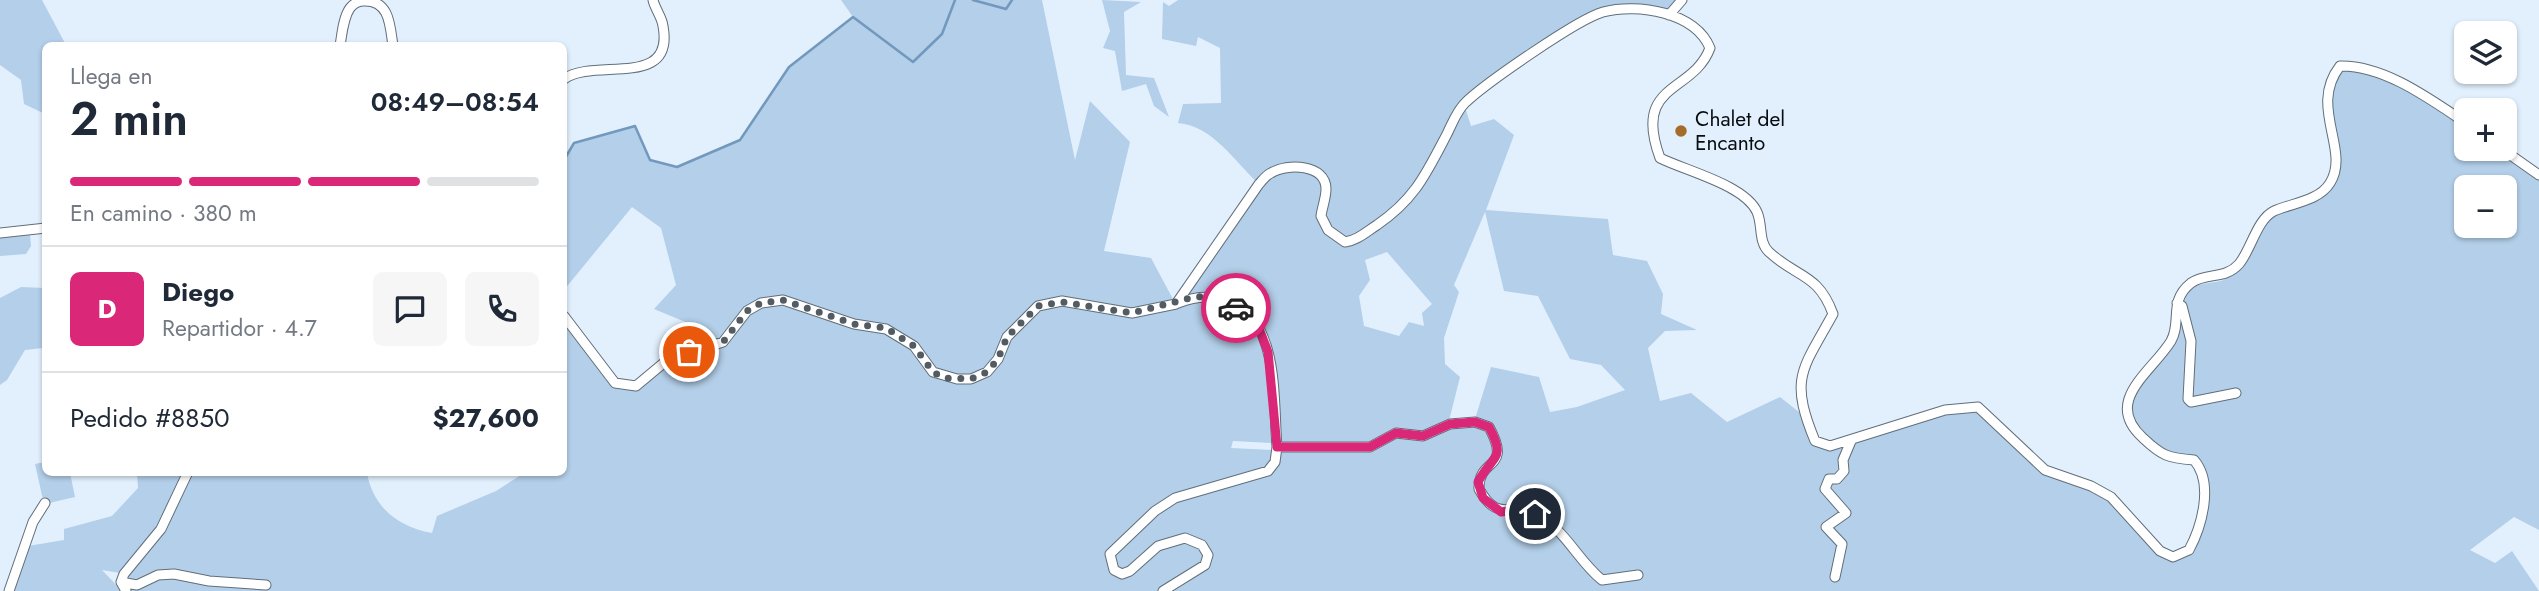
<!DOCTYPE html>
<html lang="es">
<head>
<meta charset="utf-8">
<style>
	:root { --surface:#fff; --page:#f6f6f7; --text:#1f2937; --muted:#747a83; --line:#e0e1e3; --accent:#db2777 }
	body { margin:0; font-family:Jost,sans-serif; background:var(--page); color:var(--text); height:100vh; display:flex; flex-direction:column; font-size:26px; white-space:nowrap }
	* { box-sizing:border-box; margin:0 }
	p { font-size:23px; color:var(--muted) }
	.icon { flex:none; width:38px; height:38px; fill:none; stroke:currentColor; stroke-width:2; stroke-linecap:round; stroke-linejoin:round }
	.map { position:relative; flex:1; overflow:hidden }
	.panel { position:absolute; left:42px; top:42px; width:525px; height:434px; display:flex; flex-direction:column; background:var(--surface); border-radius:10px; box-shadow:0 2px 5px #0004 }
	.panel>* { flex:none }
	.tools { position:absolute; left:2454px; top:21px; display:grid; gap:14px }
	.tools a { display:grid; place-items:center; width:63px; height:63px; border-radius:10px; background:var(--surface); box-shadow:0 2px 5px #0004; font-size:35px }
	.pin { position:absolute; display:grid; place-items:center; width:60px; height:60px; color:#fff; margin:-30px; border:4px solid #fff; border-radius:50%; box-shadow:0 2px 7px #0007 }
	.courier { position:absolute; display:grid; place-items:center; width:70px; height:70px; margin:-35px; border:5px solid #db2777; border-radius:50%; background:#fff; color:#222; box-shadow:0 2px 9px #0007 }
	.headline em { font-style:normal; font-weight:600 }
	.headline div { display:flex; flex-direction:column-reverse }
	.headline { display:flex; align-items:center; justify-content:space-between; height:119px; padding:0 28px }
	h1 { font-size:46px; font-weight:600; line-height:52px }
	.bar { display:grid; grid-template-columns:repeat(4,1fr); gap:10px 7px; align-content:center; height:84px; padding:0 28px }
	.bar i { height:9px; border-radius:5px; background:var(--line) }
	.bar .current { background:var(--accent) }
	.bar p { grid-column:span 4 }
	.line { display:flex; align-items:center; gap:18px; padding:0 28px; border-top:2px solid var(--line) }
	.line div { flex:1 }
	.round { display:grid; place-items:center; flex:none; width:74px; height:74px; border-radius:10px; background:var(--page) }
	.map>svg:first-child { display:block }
</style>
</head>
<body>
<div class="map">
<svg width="2539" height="591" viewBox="0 0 2539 591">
	<rect width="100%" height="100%" fill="#e2f0fd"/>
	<path fill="#b3cfe9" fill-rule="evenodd" d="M0,0H42L66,45L46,46L45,114L24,104L21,80L0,65Z
		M841,0H1042L1075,160L1090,101L1130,142L1104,251L1151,258L1174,301L1131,310L1037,304L985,369L970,376H957L935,370L916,344L827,312L760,299L721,340L710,345L695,326L654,309L676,285L661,228L632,207L564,290V160L574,143L635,126L650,160L677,167L740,141L789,67L853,17Z
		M1102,0L1141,2L1124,12L1126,75L1154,78L1169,117L1154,106L1146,84L1122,91L1115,51L1103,48L1110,31Z
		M1178,0H1679L1668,11L1601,9L1461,102L1417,185L1397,207L1353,237L1345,238C1319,218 1330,217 1326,190C1325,183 1318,176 1314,170L1283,168L1259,184C1234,161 1213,126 1178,123L1183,104L1221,103L1220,48L1198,37L1196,46L1162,39L1163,2L1169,6Z
		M2358,69L2421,97L2466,128V149H2495L2539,180V530L2514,517L2470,550L2495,563L2512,551L2539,591H1168L1208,567L1211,555L1204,542L1186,535L1157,543L1128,569L1117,568L1114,555L1157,513L1176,501L1270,474L1278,463L1280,450H1370L1396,436L1423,440L1451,427L1474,426L1487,430C1509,471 1467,463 1476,492C1486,523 1515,507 1536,518C1564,533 1576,563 1600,583L1641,578L1639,572L1603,576C1578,556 1567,526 1537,511C1513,499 1499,520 1482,488C1481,457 1517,473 1491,424L1475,419L1491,367L1539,377L1550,412L1577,407L1625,390L1601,365L1570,359L1538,296L1504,291L1485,212L1454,285L1459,292L1444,338L1445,364L1460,377L1449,421L1422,433L1395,429L1368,444H1280C1276,394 1283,320 1227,299C1212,293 1200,291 1184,297L1261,186C1274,173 1315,157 1322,185C1324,196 1316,207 1318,218C1320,231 1334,238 1344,245C1358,243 1366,236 1377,228C1425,197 1440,155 1465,107L1471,126L1494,119L1514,135L1486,210L1608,219L1613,255L1647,261L1663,294L1661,314L1697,330L1665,331L1648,348L1660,401L1691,393L1727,422L1780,397L1799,412L1813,444L1831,450L1945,413L1977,410L2027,461L2043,473L2089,489L2109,500L2158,554L2173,560L2192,553C2205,527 2217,483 2196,457C2169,455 2164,453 2144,435C2104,399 2162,370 2175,340C2179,332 2177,318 2179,308L2185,306L2181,302C2195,275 2212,289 2231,276C2250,261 2256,227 2274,215C2291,204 2317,206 2332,188C2355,159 2312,107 2342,70ZM2466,187H2504V226H2466ZM1387,252L1432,304L1422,313L1424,326L1409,322L1399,336L1364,326L1359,296L1370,280L1365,260Z
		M30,235L31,246L26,254L0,256V236Z
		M21,287L45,288V350L43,348L25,350L7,380L0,385V298Z
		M1195,300C1276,299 1269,385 1273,443L1233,441L1231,448L1273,450L1272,461L1265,469L1174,495L1107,553L1121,578C1141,563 1186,521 1204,555L1202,563L1158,591H131L127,587L159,579L210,578L174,571L137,582L125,579L163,531L191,473H367C373,507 398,527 432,533L437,516L496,491L524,473L564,472V322L613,386L637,389L668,364L725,345L750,314L762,306L783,303L885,332L911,349L931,375L944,381L957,382L988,374L1010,338L1039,310L1063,305L1131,316Z
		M45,462L46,472L70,473L75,497L49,503L43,500L35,464Z
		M137,473H184L158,527L120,573L102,570L122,591H12L28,546L64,540V529L112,516L138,488Z"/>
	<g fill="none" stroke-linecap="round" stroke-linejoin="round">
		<path stroke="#7299bd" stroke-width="2.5" d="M973,0L1006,9L1012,0
			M564,160L574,143L635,126L650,160L677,167L740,140L789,67L853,17L913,62L942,34L955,0"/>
		<defs>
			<path id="street" d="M1669,15L1682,0
				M340,46C342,34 343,18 350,8C354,3 358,1 364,1C390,0 390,26 393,46
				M564,79C594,57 675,90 663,26C662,17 655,9 653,0
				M2502,149L2539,175
				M0,233L46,228
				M2177,303L2182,306L2191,341L2188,399L2191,402L2236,393
				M564,316L615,383L636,386L666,361L723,342L747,311L761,303L783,300L854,324L886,329L914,346L933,372L957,379H971L987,372L998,359L1007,337L1038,306L1062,301L1132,313L1176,304L1259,184C1262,181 1266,175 1271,173C1287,163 1326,164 1326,189C1326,198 1322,208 1321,216L1328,230L1345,242C1358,240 1366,232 1377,225C1415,199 1426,174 1447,134C1452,124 1457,110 1466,102C1486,83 1578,19 1603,12C1638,3 1695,12 1710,48C1693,94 1632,82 1660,158C1686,171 1745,185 1757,212C1763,225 1758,242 1769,252C1797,278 1818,273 1833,314C1802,370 1789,378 1815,441L1830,446L1945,410L1978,407L2045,470L2091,486L2111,497L2160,551L2173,557L2189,550C2202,526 2214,483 2194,460C2168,458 2162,456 2143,438C2102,401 2152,372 2171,341C2182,322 2168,301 2191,283C2206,272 2225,280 2239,264C2251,250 2257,219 2274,211C2292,203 2319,201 2330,183C2351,150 2308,107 2340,66C2384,65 2430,99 2466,123
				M1277,447H1370L1396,433L1423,436L1450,424L1475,422L1489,427C1513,471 1478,457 1479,489C1498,523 1509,502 1535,514C1565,528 1577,560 1602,580L1638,575
				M1835,577L1842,544L1826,527L1846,513L1825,489L1829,479H1837L1844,471L1843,460L1851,441
				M121,582L137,585L158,575L174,574L209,581L266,585
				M9,591L33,522L45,503
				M126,591L121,582L124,574L161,529L188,472
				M1163,591L1205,565L1208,555L1202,545L1185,538L1158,546L1130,571L1122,574L1114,570L1110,554L1155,511L1175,498L1268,471L1275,462L1277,447C1274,410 1277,362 1259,328C1255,321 1246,315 1239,310C1220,294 1200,295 1178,303"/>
		</defs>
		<use href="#street" stroke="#616e79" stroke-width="11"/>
		<use href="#street" stroke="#fff" stroke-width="9"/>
	</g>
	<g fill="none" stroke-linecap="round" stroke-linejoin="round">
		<path stroke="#545c63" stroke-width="7" stroke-dasharray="0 12.6" d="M689,352L723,342L747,311L761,303L783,300L854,324L886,328L914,346L933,372L944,378L971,379L987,372L998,359L1007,337L1038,306L1062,302L1132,313L1194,297L1212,296L1236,308"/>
		<path stroke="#db2777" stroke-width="9" d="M1236,308L1258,326L1268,352L1277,447H1370L1396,433L1423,436L1450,424L1475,422L1489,427C1507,460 1492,455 1478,482L1483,498L1501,512L1521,509L1535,514"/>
	</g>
	<circle fill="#a46c2a" stroke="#e2f0fd" stroke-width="2.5" cx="1681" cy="131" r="7"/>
	<g text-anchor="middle" stroke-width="5" stroke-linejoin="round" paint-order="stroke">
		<g font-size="21" fill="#080c10" stroke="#e2f0fd" text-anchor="start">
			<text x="1695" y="126">Chalet del<tspan x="1695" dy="24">Encanto</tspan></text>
		</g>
	</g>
</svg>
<div class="tools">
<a><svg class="icon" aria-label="layers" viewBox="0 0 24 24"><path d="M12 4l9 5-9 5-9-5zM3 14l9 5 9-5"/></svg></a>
<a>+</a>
<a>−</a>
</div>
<div class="pin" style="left:689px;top:352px;background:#ea580c"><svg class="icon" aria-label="bag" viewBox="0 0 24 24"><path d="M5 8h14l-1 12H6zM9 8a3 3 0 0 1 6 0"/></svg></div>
<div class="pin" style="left:1535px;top:514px;background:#1f2937"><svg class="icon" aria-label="home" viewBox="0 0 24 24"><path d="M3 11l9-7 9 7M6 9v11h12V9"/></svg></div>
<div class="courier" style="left:1236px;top:308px"><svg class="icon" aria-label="car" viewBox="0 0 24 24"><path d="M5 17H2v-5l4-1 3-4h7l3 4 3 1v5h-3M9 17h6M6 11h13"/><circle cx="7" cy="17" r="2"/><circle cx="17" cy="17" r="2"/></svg></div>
<section class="panel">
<div class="headline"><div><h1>2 min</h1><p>Llega en</p></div><em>08:49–08:54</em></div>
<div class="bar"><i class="current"></i><i class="current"></i><i class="current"></i><i></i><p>En camino · 380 m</p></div>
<div class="line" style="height:126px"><b class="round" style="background:var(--accent);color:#fff">D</b><div><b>Diego</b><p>Repartidor · 4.7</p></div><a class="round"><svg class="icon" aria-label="chat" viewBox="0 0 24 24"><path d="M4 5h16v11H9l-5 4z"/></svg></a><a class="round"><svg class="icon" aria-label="phone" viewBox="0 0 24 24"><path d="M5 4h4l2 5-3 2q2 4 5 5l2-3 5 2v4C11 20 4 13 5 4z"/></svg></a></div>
<div class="line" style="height:91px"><div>Pedido #8850</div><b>$27,600</b></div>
</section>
</div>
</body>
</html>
